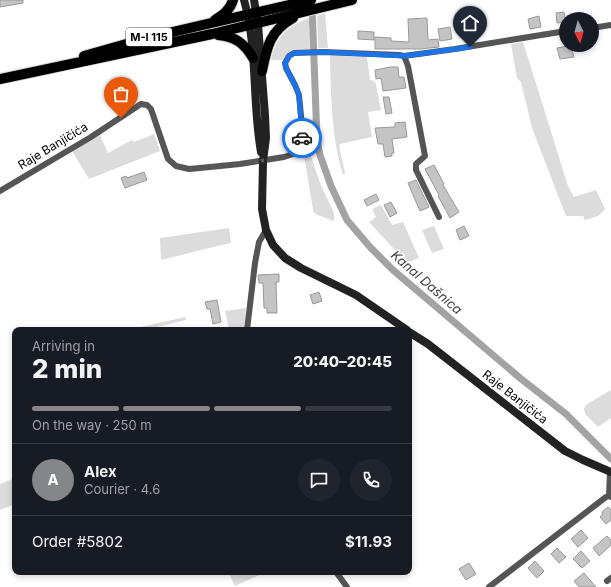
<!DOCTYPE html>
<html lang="en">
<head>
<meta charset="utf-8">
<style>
	:root { --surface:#171b24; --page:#20242c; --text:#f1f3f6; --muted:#9ea1a6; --line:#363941; --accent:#858687 }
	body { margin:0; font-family:Inter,sans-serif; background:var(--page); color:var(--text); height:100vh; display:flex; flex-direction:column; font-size:15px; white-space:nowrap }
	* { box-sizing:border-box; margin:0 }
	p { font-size:13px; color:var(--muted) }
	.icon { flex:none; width:22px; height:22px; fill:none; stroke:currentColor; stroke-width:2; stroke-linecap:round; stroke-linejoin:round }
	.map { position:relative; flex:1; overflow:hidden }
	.panel { position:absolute; left:12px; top:327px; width:400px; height:248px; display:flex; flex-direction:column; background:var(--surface); border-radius:8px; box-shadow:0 2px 6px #0003 }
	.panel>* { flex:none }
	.needle { width:26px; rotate:174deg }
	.controls { position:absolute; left:559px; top:12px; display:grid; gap:8px }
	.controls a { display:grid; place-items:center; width:40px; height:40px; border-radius:50%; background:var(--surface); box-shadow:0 2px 6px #0003; font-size:20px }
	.pin { position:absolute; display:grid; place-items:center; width:34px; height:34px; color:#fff; margin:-41px -17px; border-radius:50% 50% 50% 0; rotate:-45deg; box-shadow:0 0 4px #0007 }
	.pin .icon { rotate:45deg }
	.courier { position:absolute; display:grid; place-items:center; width:40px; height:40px; margin:-20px; border:3px solid #1a73e8; border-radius:50%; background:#fff; color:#222; box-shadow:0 1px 5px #0007 }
	.summary em { font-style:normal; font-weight:800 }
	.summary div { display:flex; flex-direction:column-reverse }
	.summary { display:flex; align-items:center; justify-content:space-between; height:68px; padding:0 20px }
	h1 { font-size:26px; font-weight:800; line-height:30px }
	.bar { display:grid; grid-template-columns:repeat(4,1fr); gap:6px 4px; align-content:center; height:48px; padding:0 20px }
	.bar i { height:5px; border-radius:3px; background:var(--line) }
	.bar .active { background:var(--accent) }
	.bar p { grid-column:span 4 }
	.line { display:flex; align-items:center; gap:10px; padding:0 20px; border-top:1px solid var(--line) }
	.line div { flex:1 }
	.round { display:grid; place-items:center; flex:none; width:42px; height:42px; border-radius:21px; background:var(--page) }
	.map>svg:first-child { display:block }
</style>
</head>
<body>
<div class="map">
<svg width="611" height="587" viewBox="0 0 611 587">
	<rect width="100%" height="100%" fill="#fff"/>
	<path fill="#dcdcdc" d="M325,13L328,48H318L317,16Z
		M309,18L310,51L287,54L283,60H271C276,37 287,26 309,18Z
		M523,42L568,186L574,197L596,190L605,209L598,216L585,220L583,216H566L532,128L521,82L517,78L511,44Z
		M330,55L367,57L370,80L375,81L381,110L368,112L372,137L340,144L339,146L345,173L343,175C331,136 331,96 330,55Z
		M154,134L160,151L89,179L72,151L100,135L108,153L132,140L134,142Z
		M304,155L311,156L320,183L334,213V221L315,214L313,210Z
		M381,205L392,225L403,222L419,258L409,262L392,247L369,222L376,217L372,209Z
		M434,226L444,249L432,253L422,230Z
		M229,228L231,243L217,246L161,260L160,238Z
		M246,308L244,330H240V327L229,330L225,311Z
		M185,317L186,320L145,330H128Z
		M611,390V418L598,427L585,414L584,408L587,404Z
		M15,478V504L0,510V484Z
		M228,572H264V573L235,586Z"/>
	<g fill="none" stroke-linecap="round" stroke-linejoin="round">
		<path stroke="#a3a3a3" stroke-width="7" d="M312,6L317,140L320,155L331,186L347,220L370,247L393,270L520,378L566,414L611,459"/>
	</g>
	<path fill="#c4c4c4" stroke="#999" d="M0,0H23V3L0,7Z
		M564,12L566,22L557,23L556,13Z
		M539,16L541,27L530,29L528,19Z
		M427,18L428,40L438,39L439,47L420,49H375V37L391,38V41L409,42L408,19Z
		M450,27L452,39L440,41L438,29Z
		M358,31L374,32V40L358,39Z
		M568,46L569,50H572L574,57L560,59L557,48Z
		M390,67H398L399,77H404L406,88L383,91L381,78L376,79L375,70Z
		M383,97H389L392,113L386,114Z
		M405,122L407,137L392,139L394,153H392V156L385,157L383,144H378L375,128L395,127V123Z
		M434,165L444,184L443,185L459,212L450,218L438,196L439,195L425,169Z
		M144,172L147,180L125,188L121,178L126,176L127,178Z
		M416,180L429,207L420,211L408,183Z
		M376,194L379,200L367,206L364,200Z
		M391,202L397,213L390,217L384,205Z
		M464,226L469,236L460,240L456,230Z
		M279,274V282H276L277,313H267V308H264L263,283H259L258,275Z
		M319,292L322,301L313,304L310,295Z
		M217,300L221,322L213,324L210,309H207L205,302Z
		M608,507L611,510V520L606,524L600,517L603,514L602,512Z
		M581,530L588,538L578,547L571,539Z
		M607,536L611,540V545L599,556L593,548Z
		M557,548L566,557L559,563L551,554Z
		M581,551L590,561L582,568L573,559Z
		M535,561L544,571L537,578L528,568Z
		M469,563L476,574L466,580L459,569Z
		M584,573L596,587H579L574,581Z"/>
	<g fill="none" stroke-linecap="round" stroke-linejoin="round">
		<defs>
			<path id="primary" d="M215,20C223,15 230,10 233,0
				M218,35C236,37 244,43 253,58
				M84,56L151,37L311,0
				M262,71C267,46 270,31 293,18
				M0,79L212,34L352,0"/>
		</defs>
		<use href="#primary" stroke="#dbdbdb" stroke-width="12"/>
		<path stroke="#555" stroke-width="6" d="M592,28L611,25
			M404,56L455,49L566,31
			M0,191L91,137L141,104L147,105L151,109L168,159L176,166L189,169L200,168L240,164L284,157L293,154L301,147L303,136L299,95L295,85L286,68L285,63L289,56L294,53L324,52L399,55L404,56L408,66L425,156L416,164V170L439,217
			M247,330L255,263L259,242L266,230
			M609,496L610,472
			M336,572L347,587
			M607,581L611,578
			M489,587L606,497L609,496L611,497"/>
		<path stroke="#222" stroke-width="8" d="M244,0C258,49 252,102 261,152
			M254,0L258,24L265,115L266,138L263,161L262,209L266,230L273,245L285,258L301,268L356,295L407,330
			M409,332L428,344L565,451L583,460L611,472"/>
		<use href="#primary" stroke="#000" stroke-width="10"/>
	</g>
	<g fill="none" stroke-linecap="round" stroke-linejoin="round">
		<path stroke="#595959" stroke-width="4" stroke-dasharray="0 7.2" d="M121,118L141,104L148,105L151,109L168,159L176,166L188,169L240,164L284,157L293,154L298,150L300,147L302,138"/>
		<path stroke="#1a73e8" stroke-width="5" d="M302,138L299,95L295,85L286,68L285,63L289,56L294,53L324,52L404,56L470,47"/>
	</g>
	<g text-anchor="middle" stroke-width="3" stroke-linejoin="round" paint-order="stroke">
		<rect fill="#fff" stroke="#4c4c4c" stroke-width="1" x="126" y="28" width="46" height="18" rx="3"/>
		<g font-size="11" font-weight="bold" fill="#000">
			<text x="149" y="41">M-I 115</text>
		</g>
		<g font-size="12" fill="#000" stroke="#fff">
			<text transform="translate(53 146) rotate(-31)" y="4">Raje Banjičića</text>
			<text transform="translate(515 397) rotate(38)" y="4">Raje Banjičića</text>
		</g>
		<g font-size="13" font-style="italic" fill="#444" stroke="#fff">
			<text transform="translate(427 282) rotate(41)" y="5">Kanal Dašnica</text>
		</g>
	</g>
</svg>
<div class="controls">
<a><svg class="needle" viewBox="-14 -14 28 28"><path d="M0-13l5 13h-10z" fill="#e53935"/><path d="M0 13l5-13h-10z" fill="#9ea1a6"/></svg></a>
</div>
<div class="pin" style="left:121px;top:118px;background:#ea580c"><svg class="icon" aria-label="bag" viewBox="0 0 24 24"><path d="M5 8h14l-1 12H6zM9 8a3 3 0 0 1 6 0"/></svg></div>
<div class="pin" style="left:470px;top:47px;background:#1f2937"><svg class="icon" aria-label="home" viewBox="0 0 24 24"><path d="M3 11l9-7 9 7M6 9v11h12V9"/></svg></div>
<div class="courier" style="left:302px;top:138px"><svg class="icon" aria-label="car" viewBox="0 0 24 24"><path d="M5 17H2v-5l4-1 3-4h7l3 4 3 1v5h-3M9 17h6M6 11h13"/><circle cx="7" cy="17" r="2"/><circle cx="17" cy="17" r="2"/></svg></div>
<section class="panel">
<div class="summary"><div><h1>2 min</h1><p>Arriving in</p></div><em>20:40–20:45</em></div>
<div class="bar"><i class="active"></i><i class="active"></i><i class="active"></i><i></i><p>On the way · 250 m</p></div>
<div class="line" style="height:72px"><b class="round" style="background:var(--accent);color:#fff">A</b><div><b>Alex</b><p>Courier · 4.6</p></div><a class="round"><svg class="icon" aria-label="chat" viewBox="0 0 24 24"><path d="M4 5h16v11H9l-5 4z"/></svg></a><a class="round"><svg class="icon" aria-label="phone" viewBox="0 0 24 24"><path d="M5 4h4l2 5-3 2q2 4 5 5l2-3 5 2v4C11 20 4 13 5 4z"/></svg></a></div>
<div class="line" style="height:52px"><div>Order #5802</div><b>$11.93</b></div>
</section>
</div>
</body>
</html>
